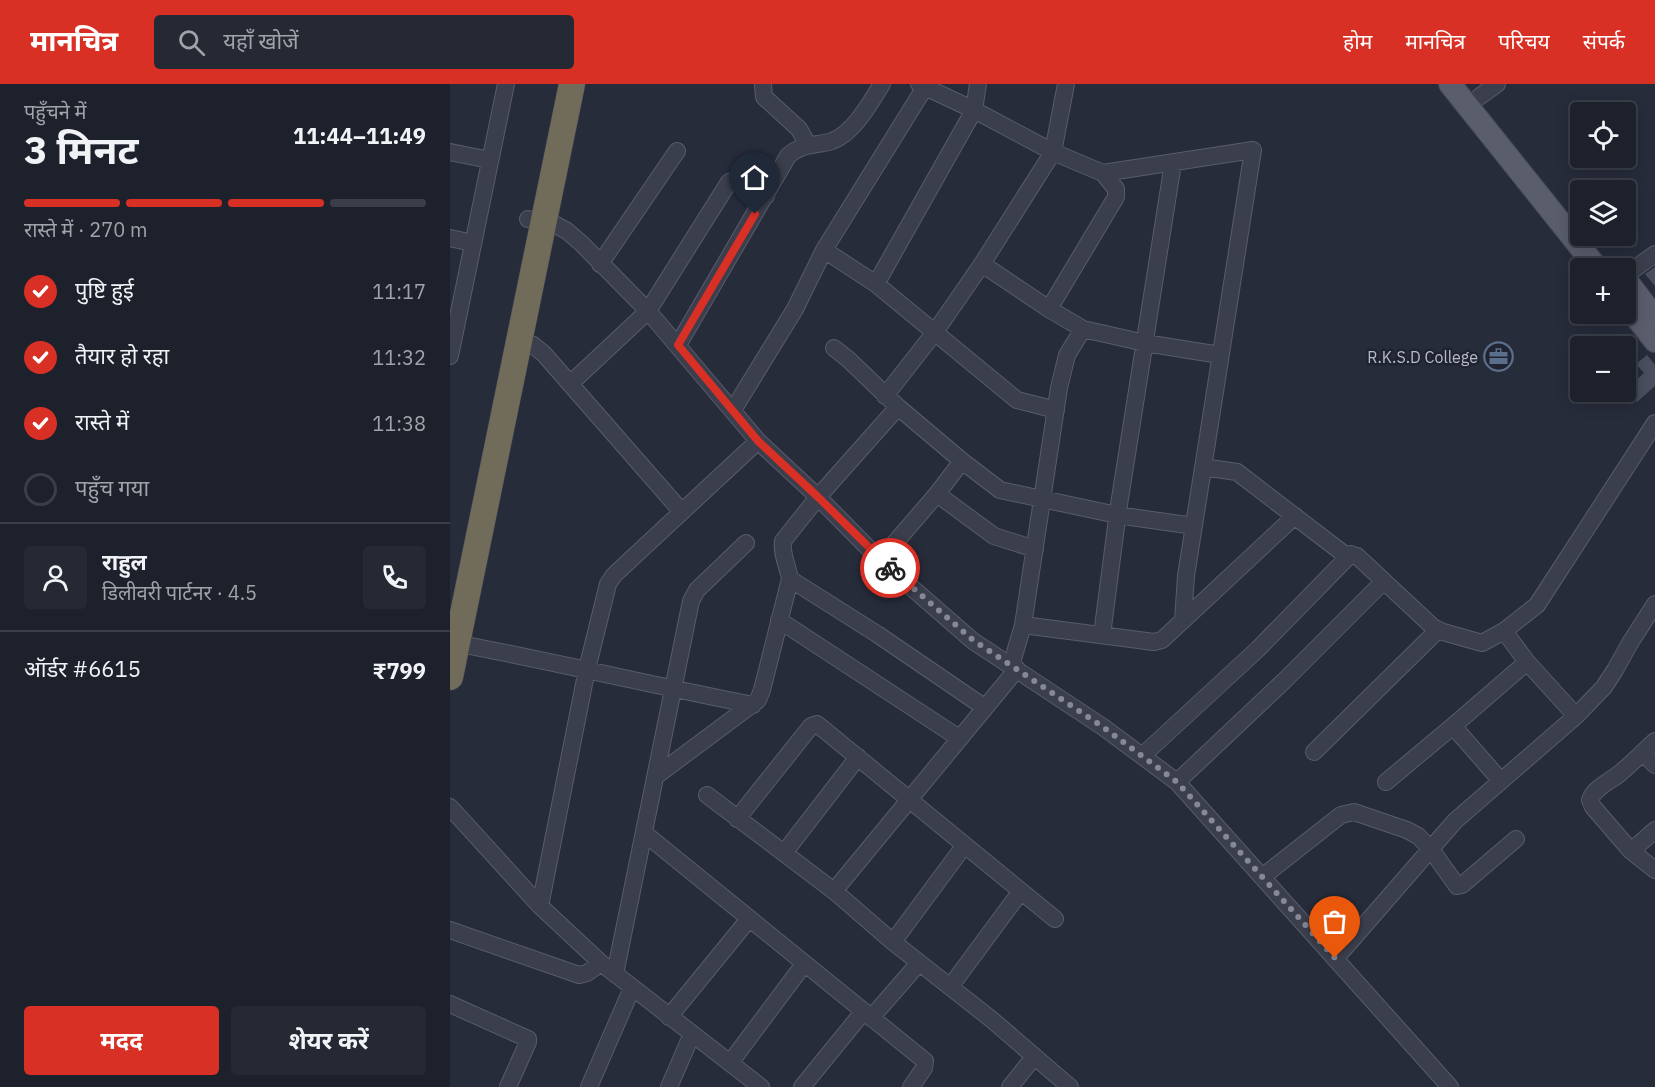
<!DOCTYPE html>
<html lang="hi">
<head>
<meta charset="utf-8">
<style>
	:root { --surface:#1d212c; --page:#252934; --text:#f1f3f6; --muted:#a0a3a9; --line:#3b3e48; --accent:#d93025 }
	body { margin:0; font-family:"IBM Plex Sans","Noto Sans Devanagari",sans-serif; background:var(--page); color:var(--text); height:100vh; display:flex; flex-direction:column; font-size:22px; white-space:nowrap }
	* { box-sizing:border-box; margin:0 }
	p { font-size:20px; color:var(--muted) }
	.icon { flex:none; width:33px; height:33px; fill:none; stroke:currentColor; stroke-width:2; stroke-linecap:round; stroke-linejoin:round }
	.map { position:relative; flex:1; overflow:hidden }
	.side { display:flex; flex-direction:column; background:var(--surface); width:450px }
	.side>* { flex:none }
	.tools { position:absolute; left:1120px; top:18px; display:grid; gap:12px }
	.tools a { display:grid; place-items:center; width:66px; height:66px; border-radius:6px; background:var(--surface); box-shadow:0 3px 15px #0003,0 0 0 2px var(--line); font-size:30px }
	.pin { position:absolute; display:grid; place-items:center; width:51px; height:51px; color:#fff; margin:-62px -26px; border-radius:50% 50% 50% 0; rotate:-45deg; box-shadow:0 0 6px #0007 }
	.pin .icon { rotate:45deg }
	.courier { position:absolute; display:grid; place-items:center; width:60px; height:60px; margin:-30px; border:4px solid #d93025; border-radius:50%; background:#fff; color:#222; box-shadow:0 2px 8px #0007 }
	.headline em { font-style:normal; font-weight:700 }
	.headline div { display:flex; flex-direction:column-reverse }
	.headline { display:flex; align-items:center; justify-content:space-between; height:102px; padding:0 24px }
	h1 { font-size:39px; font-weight:700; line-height:45px }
	.bar { display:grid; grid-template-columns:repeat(4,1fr); gap:9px 6px; align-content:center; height:72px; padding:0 24px }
	.bar i { height:8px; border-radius:4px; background:var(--line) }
	.bar .active { background:var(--accent) }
	.bar p { grid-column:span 4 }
	.line { display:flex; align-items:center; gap:15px; padding:0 24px; border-top:2px solid var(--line) }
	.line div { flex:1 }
	.round { display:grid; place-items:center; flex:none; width:63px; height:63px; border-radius:6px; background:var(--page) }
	ol { padding:0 24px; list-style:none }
	li { display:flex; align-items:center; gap:18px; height:66px }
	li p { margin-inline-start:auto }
	li .icon { padding:6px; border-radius:50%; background:var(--accent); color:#fff; stroke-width:4 }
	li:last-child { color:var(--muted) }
	li i { width:33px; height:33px; border:3px solid var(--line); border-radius:50% }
	.primary-button { display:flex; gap:12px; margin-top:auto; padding:12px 24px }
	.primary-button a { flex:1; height:69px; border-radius:6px; background:var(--accent); color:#fff; font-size:24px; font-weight:700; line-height:69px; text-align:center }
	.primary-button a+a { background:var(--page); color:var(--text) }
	header { display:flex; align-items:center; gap:36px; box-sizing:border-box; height:84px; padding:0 30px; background:var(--accent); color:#fff }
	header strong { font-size:28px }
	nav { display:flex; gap:33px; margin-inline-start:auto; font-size:21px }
	.search { width:420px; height:54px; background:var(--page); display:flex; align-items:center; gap:15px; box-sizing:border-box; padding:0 21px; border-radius:6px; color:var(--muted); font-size:22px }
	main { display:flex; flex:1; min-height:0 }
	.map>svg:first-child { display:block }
</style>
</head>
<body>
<header>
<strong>मानचित्र</strong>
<div class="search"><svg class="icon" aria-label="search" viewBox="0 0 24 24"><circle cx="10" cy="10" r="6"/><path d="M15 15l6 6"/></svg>यहाँ खोजें</div>
<nav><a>होम</a><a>मानचित्र</a><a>परिचय</a><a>संपर्क</a></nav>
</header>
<main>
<section class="side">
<div class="headline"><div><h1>3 मिनट</h1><p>पहुँचने में</p></div><em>11:44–11:49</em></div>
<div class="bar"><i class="active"></i><i class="active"></i><i class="active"></i><i></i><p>रास्ते में · 270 m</p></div>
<ol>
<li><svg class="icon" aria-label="check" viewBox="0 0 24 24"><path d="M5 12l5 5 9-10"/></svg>पुष्टि हुई<p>11:17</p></li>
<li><svg class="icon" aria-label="check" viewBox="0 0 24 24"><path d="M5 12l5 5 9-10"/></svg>तैयार हो रहा<p>11:32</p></li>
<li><svg class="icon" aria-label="check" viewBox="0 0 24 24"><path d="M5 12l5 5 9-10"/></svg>रास्ते में<p>11:38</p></li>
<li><i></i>पहुँच गया</li>
</ol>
<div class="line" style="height:108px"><a class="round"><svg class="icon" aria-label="person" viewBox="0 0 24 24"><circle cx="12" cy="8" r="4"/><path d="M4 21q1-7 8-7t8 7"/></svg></a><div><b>राहुल</b><p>डिलीवरी पार्टनर · 4.5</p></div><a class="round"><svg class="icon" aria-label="phone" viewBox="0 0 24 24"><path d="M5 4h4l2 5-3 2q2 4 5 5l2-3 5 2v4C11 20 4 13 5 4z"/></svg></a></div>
<div class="line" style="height:78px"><div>ऑर्डर #6615</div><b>₹799</b></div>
<div class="primary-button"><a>मदद</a><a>शेयर करें</a></div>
</section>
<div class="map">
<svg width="1205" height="1003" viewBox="0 0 1205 1003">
	<rect width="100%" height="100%" fill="#272c3b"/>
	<path fill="#494e60" d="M1205,183V202L1195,190Z
		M1197,271L1205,281V302L1187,318L1176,305L1194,289L1186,280Z"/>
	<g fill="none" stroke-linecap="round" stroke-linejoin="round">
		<defs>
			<path id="minor" d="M313,0L314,13L349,45L358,61
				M469,0L524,26L603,68L653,89L666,105V113L599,225
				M1029,13L1047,0
				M0,68L40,76
				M653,89L803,66L736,492L733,536
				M78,135L106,141L117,147L131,159L198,227L308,357L368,413L430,476L523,557L653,643L727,698L1000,1003
				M0,154L23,159
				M374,166L426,200L567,316L606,326
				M150,180L227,67
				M532,180L599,225L633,245L695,259L770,271
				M1176,191L1205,170
				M426,200L524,26L528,0
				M70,256L83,261L94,270L232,428
				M228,261L338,72C351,59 366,62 382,57C404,49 420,19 432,0
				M384,264L398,275L448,323L512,377L550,406L667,431L744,442
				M0,272L56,0
				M120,300L198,227L279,98L284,96H288L316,112
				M435,312L485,248L532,180L603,68L616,0
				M283,326L345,225L374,166L475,3
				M753,383L787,388L894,470L907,472L983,543L993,548L1032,559L1054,547L1087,521L1205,339
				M487,410L544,452L585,465
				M430,476L487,410L512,377
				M340,495L427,550L534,623
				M329,536L509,654
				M573,541L704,558L712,556L845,432
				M1054,547L1077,578L1126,632
				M652,551L668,427L723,79
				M0,558C101,577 201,601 303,621
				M561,582L573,541L609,304L617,271L633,245
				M1003,642L1051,697
				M1205,657C1193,668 1181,680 1169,690C1159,698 1144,704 1140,716L1143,723L1181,767L1205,786
				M864,668L988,546
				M1193,669L1205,681
				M692,672L808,565L901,470
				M206,692L308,616L312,606L340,495C338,483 331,469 333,457L368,413L448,323
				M727,698L834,597L934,497
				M936,698L1003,642L1077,578
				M257,711L384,807L443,858L541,935L620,1003
				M0,723L90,822L151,879L311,1003
				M287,735L361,642L367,640L605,835
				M194,749L475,977L474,984L461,1003
				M1181,767L1205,746
				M334,769L408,673
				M812,793L891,731L904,728L957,746L968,752L980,764L1007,802L1012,801L1066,755
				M384,807L567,585
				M90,822L137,585L158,500L164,491L308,357
				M0,846L129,891L137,889L151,879
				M443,858L514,762
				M885,875L1005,737L1126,632L1154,603L1165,586L1180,559L1205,520
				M165,890L241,517L247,506L296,459
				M500,903L571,807
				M0,920L78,955V958L58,1003
				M219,933L299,835
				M421,934L469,879
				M280,979L354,880
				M139,1003L182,904
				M219,1003L242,950
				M352,1003L413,928
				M560,1003L584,973"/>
			<path id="major" d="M1000,0L1147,184
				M1176,196L1205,234
				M1180,225L1205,257"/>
			<path id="highway" d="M0,593L122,0"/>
		</defs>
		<use href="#minor" stroke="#595c6a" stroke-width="18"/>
		<use href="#major" stroke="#444755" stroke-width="24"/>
		<use href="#highway" stroke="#464957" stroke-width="27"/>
		<use href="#minor" stroke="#3b3e4c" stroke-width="16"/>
		<use href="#major" stroke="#595d6c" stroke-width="22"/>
		<use href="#highway" stroke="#716c59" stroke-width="26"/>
	</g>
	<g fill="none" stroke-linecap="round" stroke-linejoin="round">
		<path stroke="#858896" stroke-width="6" stroke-dasharray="0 10.8" d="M440,484L523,556L653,643L727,698L885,874"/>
		<path stroke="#d93025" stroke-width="8" d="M305,130L228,261L308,357L368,413L440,484"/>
	</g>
	<defs>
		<symbol id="office-ring" viewBox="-11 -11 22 22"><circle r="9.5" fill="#202331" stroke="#5c6f8a" stroke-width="1.5"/><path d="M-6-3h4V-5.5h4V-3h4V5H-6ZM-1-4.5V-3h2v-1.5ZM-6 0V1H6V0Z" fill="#5c6f8a"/></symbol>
	</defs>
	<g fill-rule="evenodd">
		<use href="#office-ring" x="1032" y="256" width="33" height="33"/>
	</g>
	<g text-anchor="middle" stroke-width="5" stroke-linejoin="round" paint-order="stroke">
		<g font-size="16" fill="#b7bac7" stroke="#202331" text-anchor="end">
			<text x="1028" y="279">R.K.S.D College</text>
		</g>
	</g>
</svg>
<div class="tools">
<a><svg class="icon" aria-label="locate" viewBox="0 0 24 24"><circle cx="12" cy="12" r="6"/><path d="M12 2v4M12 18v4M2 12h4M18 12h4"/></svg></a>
<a><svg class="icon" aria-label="layers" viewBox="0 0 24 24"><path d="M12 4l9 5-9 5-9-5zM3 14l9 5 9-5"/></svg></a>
<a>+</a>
<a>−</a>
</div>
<div class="pin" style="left:885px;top:874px;background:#ea580c"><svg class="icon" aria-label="bag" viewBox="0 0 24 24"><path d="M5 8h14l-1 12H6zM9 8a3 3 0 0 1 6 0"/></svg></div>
<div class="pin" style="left:305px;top:130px;background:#1f2937"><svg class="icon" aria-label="home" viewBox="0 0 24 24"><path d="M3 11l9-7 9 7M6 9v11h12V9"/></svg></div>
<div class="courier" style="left:440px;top:484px"><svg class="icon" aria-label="bike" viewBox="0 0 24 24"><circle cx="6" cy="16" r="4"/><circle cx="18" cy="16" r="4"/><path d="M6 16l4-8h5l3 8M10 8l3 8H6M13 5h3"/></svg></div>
</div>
</main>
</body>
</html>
